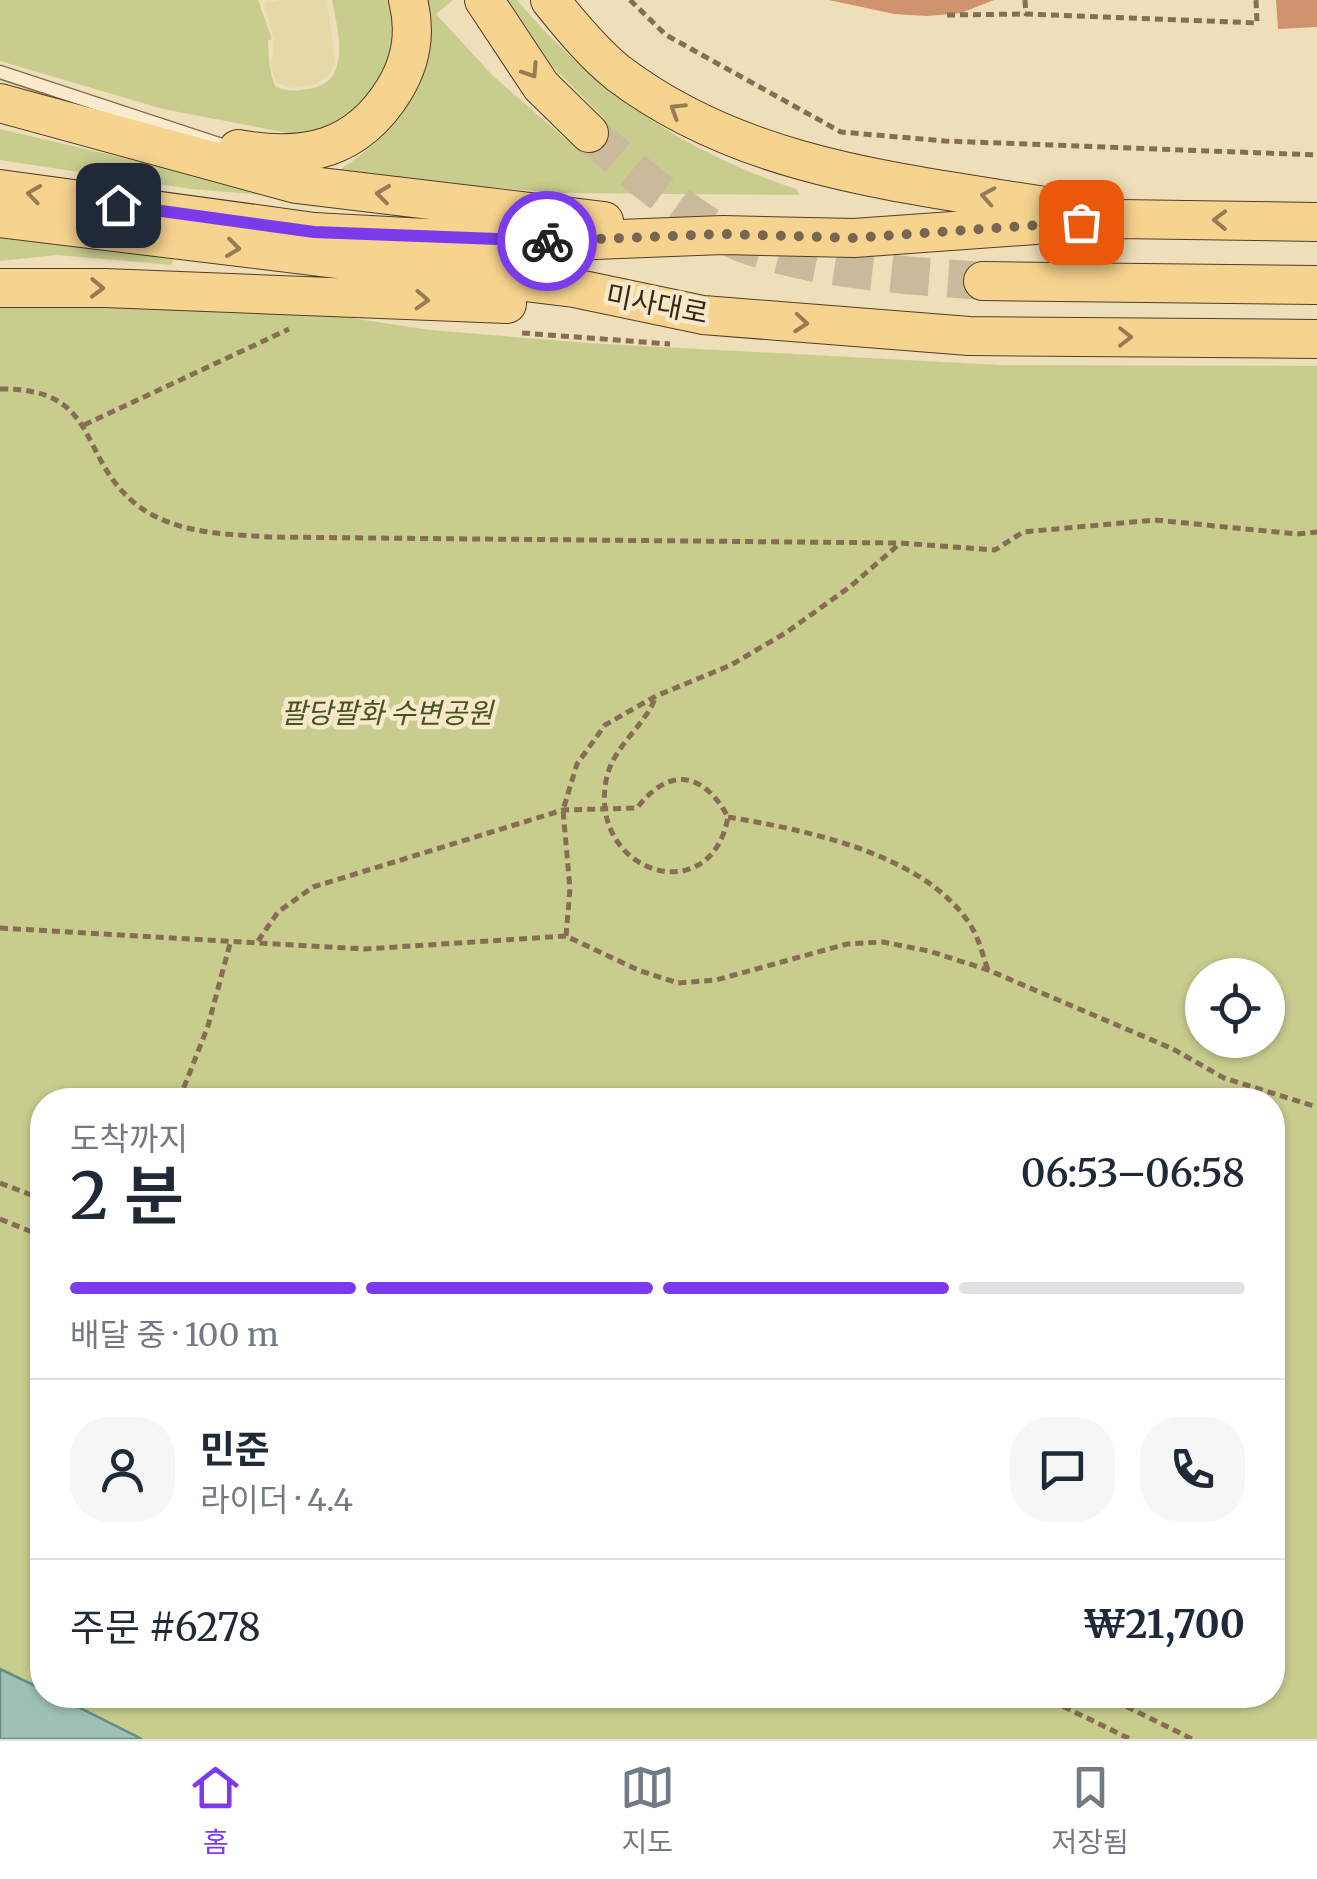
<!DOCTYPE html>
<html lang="ko">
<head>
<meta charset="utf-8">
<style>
	:root { --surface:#fff; --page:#f6f6f7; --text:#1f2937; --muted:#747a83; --line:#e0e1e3; --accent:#7c3aed }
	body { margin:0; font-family:Merriweather,"Noto Sans KR",serif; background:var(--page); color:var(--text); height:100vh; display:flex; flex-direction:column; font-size:38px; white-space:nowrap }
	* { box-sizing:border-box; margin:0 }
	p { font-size:32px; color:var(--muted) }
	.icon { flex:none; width:55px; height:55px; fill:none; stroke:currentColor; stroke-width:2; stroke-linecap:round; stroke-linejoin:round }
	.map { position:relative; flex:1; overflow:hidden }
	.panel { position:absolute; left:30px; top:1088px; width:1255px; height:620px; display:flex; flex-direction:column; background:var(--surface); border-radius:40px; box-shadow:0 2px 8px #0004 }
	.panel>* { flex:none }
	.controls { position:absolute; left:1185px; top:958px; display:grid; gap:20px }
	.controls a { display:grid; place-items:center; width:100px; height:100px; border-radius:50%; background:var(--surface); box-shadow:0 2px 8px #0004; font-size:50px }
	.pin { position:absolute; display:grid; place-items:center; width:85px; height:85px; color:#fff; margin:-42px; border-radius:20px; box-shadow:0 5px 15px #0006 }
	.courier { position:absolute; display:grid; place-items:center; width:100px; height:100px; margin:-50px; border:8px solid #7c3aed; border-radius:50%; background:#fff; color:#222; box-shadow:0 2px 12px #0007 }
	.headline em { font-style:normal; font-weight:600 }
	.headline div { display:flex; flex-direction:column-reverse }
	.headline { display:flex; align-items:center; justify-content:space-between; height:170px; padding:0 40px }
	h1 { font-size:65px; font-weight:600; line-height:75px }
	.bar { display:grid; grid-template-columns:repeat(4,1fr); gap:15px 10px; align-content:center; height:120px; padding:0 40px }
	.bar i { height:12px; border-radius:8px; background:var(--line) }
	.bar .current { background:var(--accent) }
	.bar p { grid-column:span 4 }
	.line { display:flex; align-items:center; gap:25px; padding:0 40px; border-top:2px solid var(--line) }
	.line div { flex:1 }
	.round { display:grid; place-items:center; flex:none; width:105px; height:105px; border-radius:40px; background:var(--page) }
	.menu { display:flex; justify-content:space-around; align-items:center; height:140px; border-top:2px solid var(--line); background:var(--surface); font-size:28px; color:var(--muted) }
	.menu a { display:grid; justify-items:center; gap:5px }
	.menu .current { color:var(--accent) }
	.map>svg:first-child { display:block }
</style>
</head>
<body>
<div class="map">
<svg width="1317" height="1739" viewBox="0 0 1317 1739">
	<rect width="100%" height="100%" fill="#efdeba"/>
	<path fill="#e5d9a7" d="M281,0H327L335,61L329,75L316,84L290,88L277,83L271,68L274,41L264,3Z"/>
	<path fill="#c8cd8e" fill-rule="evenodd" d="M0,0H258L272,39L268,41C269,58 269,70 275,86C287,92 295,91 307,89C353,84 338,31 332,0H392L398,38L376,100L314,138L163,109L0,61Z
		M422,0H453L436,14L492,75L576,148L604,118L542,56L500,0H517C593,90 684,152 796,189L800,195L565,193L382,179L338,171C420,115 418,95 422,0Z
		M0,129L253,188L278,196L191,189L0,160Z
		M0,235L173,256L172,265L57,255L0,261Z
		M0,304H104L318,313L430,330L588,343L1000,365L1317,366V1739H142L54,1695H1272V1100H42V1689L0,1669ZM1202,975H1268V1040H1202Z"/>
	<path fill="#9fc0b5" stroke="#678d82" stroke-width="2.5" d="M0,1669L42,1689V1695H54L142,1739H0Z"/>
	<path fill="#cf946e" d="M829,0H994L961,13L927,16L894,14Z
		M1276,0H1317V27L1278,29Z"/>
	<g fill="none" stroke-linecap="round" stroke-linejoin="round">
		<path stroke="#cab99a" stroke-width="38" stroke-dasharray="38 19" stroke-linecap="butt" d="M589,133C631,169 695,226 747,245C823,271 904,275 983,281"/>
		<defs>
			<path id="lane" d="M0,72L228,147"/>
			<path id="primary" d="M484,0L541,86L589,133
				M550,0C570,25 593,53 618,73C747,171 908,183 1062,209
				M0,103L296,184L604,221
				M238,149C305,161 357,150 394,90C412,61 416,31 408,0
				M0,189L314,232L518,243L723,235L854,238L1119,219L1317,222
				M0,218L574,288L703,315L969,336L1317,339
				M983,281L1317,285
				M0,288H105L507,304"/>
		</defs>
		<use href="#lane" stroke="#866d54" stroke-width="15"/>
		<use href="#primary" stroke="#533c29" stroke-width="40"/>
		<path stroke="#866d54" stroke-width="5" stroke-dasharray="8 5" stroke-linecap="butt" d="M630,0L666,35L841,132L945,141L1317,155
			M1025,0L1026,14L1257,23L1256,0
			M947,15L1026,14
			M522,333L670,344
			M0,389C102,388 76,457 137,505C175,534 225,534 270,537L900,543L995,550L1023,532L1155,520L1297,534L1317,532
			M84,425L289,329
			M728,817C806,830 926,854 971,926C979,939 983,956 988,970
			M0,928L365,949L566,936L638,970L678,983L716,980L847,944L883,942L929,951L988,970L1173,1049L1224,1078L1317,1107
			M566,936L570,889L563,810L577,764L605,725L656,696L731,665L787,632L851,586L898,545
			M258,941L278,912L313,887L563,810L637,808C670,765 704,773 728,817C711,912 589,873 606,781C612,746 645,727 656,696
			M179,1100L208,1026L231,940
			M0,1183L42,1199
			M0,1219L42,1236
			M1040,1695L1130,1739
			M1103,1695L1192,1739"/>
		<use href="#lane" stroke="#faebcd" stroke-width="12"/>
		<use href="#primary" stroke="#f6d38e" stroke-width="38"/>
	</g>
	<defs><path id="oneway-chevron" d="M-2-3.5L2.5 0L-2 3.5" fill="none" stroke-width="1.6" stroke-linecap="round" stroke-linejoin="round" transform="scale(2.5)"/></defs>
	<g stroke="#967c54">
		<use href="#oneway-chevron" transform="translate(531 71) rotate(57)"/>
		<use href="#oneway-chevron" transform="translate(677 110) rotate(-148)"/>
		<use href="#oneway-chevron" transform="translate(34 194) rotate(-172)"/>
		<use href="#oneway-chevron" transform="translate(383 194) rotate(-173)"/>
		<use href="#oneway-chevron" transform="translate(988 196) rotate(-170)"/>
		<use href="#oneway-chevron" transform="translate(1220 220) rotate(-179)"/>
		<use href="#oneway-chevron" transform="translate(233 248) rotate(7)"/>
		<use href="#oneway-chevron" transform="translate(97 288) rotate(1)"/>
		<use href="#oneway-chevron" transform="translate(422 300) rotate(3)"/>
		<use href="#oneway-chevron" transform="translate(801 323) rotate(5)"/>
		<use href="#oneway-chevron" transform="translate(1125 337)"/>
	</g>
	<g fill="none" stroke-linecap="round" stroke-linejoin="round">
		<path stroke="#766652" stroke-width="10" stroke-dasharray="0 18" d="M547,241L723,234L854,238L1081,222"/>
		<path stroke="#7c3aed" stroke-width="12" d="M118,205L314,232L547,241"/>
	</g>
	<g text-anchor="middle" stroke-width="9" stroke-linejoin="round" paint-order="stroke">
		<g font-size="28" fill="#35261a" stroke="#f7e8ca">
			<text transform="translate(657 304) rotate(11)" y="10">미사대로</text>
		</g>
		<g font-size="28" font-style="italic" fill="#47521f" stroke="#f7e8ca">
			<text x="387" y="723">팔당팔화 수변공원</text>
		</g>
	</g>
</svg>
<div class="controls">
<a><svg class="icon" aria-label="locate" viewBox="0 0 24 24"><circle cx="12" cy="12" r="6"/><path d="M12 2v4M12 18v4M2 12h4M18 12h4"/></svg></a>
</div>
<div class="pin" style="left:1081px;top:222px;background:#ea580c"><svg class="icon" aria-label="bag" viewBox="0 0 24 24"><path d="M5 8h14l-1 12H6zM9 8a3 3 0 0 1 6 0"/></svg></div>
<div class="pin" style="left:118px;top:205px;background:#1f2937"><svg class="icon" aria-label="home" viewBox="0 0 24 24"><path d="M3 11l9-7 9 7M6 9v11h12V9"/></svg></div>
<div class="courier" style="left:547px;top:241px"><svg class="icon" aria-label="bike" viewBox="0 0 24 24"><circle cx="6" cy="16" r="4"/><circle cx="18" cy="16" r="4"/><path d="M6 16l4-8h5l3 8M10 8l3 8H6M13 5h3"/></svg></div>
<section class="panel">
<div class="headline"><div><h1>2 분</h1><p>도착까지</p></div><em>06:53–06:58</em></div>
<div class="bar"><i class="current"></i><i class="current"></i><i class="current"></i><i></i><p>배달 중 · 100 m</p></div>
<div class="line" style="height:180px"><a class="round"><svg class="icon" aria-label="person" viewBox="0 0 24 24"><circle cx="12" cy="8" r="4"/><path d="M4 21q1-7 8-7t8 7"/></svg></a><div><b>민준</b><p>라이더 · 4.4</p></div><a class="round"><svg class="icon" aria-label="chat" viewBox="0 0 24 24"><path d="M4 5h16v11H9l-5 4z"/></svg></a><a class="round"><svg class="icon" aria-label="phone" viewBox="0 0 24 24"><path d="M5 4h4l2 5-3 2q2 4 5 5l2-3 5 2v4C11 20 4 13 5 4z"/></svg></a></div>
<div class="line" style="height:130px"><div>주문 #6278</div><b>₩21,700</b></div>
</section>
</div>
<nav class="menu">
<a class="current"><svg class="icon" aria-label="home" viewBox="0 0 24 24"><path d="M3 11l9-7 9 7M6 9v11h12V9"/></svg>홈</a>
<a><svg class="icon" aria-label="map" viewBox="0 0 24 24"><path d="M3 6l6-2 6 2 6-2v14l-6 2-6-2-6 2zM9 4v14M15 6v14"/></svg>지도</a>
<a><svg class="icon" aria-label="saved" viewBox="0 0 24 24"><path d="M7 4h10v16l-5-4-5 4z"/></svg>저장됨</a>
</nav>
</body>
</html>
